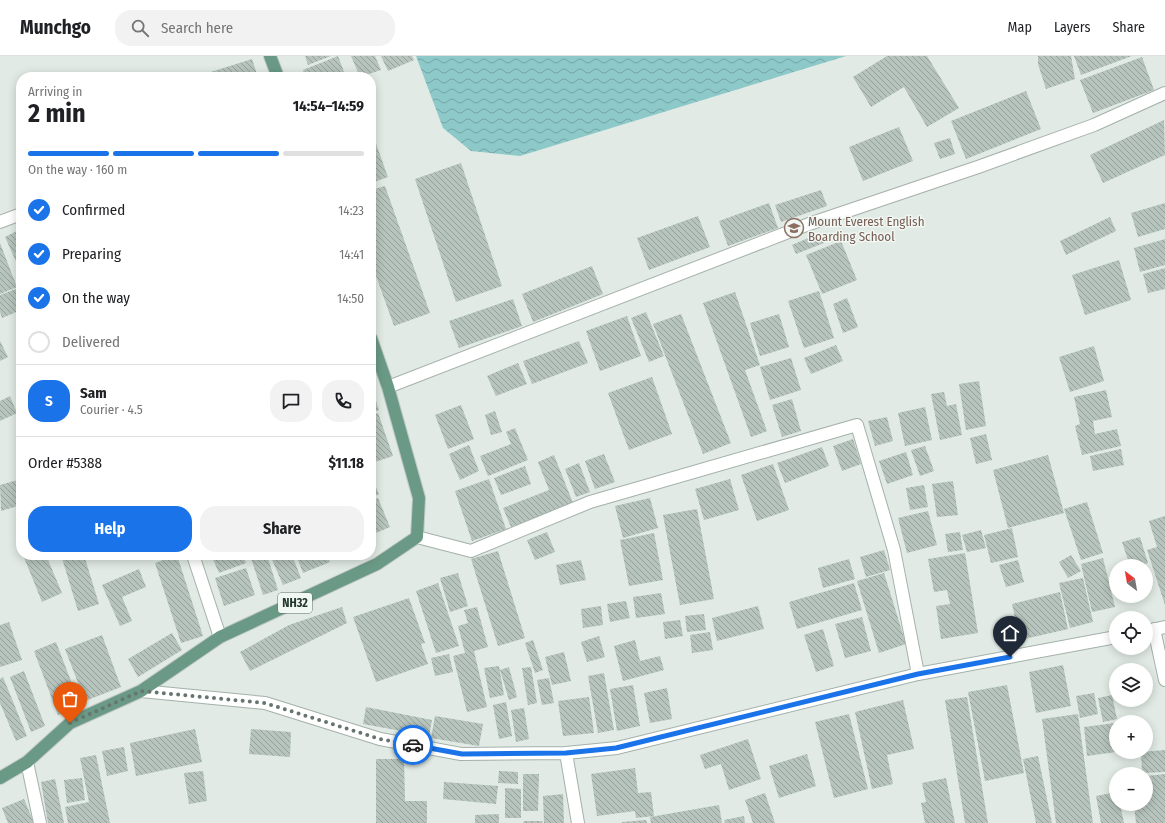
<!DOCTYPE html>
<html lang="en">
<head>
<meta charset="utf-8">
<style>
	:root { --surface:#fff; --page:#f2f2f2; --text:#202124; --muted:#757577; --line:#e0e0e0; --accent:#1a73e8 }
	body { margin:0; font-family:"Fira Sans Condensed",sans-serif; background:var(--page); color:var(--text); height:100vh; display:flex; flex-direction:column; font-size:15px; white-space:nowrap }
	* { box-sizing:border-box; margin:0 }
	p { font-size:13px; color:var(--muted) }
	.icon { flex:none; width:22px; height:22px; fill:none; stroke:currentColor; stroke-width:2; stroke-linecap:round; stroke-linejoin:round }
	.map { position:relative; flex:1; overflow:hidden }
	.side { position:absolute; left:16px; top:16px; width:360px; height:488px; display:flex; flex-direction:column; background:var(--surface); border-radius:16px; box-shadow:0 2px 10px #0003 }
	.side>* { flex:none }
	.needle { width:26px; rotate:329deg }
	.fabs { position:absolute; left:1109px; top:503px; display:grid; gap:8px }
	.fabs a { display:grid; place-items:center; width:44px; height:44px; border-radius:50%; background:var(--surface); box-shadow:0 2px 10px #0003; font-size:20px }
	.pin { position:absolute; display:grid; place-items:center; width:34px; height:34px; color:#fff; margin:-41px -17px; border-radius:50% 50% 50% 0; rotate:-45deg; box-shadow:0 0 4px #0007 }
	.pin .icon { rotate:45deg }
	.courier { position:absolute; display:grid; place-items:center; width:40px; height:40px; margin:-20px; border:3px solid #1a73e8; border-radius:50%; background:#fff; color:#222; box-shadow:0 1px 5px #0007 }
	.overview em { font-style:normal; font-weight:700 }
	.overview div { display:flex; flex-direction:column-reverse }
	.overview { display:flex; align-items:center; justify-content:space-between; height:68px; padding:0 12px }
	h1 { font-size:26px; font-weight:700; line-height:30px }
	.bar { display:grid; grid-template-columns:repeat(4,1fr); gap:6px 4px; align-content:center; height:48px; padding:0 12px }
	.bar i { height:5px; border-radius:3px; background:var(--line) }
	.bar .selected { background:var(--accent) }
	.bar p { grid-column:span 4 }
	.line { display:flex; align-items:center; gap:10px; padding:0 12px; border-top:1px solid var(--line) }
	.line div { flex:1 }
	.round { display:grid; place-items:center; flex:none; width:42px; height:42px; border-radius:16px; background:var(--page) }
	ol { padding:0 12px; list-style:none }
	li { display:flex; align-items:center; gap:12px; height:44px }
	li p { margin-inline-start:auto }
	li .icon { padding:4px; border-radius:50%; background:var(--accent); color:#fff; stroke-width:4 }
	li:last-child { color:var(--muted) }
	li i { width:22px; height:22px; border:2px solid var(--line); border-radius:50% }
	.cta { display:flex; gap:8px; margin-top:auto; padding:8px 12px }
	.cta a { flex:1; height:46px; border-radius:16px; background:var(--accent); color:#fff; font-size:16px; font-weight:700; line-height:46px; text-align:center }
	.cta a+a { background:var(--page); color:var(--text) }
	header { display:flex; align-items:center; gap:24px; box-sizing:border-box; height:56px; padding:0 20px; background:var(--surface); border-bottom:1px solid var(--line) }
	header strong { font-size:19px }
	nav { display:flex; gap:22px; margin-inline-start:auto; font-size:14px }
	.search { width:280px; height:36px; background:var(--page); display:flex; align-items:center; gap:10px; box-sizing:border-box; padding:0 14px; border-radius:16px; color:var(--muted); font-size:15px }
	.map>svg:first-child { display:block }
</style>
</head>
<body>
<header>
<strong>Munchgo</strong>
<div class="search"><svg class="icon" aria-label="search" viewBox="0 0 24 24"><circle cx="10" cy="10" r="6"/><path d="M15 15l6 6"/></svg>Search here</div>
<nav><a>Map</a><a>Layers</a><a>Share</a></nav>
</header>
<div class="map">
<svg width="1165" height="767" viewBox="0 0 1165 767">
	<defs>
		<pattern id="water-waves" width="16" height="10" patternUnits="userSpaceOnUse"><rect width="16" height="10" fill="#8ec9c9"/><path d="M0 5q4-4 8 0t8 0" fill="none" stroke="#74a4a4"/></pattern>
		<pattern id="building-back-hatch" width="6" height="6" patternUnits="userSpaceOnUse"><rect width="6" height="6" fill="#b6c4bd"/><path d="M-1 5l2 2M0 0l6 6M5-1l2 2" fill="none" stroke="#94a09a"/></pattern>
	</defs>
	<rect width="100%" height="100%" fill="#e1eae4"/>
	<path fill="url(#water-waves)" d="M416,0H846L520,100L471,95L443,72Z"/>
	<path fill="url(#building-back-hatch)" d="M305,0H331L308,9Z
		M338,0L346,21H306L303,14Z
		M351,0H375L381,14L360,21Z
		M381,0H412L414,4L388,15Z
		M887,0H927L959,52L927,71L904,31L871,51L853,21Z
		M1038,0H1071L1075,23L1046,33L1038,8Z
		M1074,0H1132L1081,19Z
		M1142,1L1154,34L1093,57L1080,24Z
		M252,3L258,21H195Z
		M1026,35L1041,73L966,103L951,65Z
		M1164,64L1165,99L1103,127L1090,99Z
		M899,71L913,105L863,125L849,91Z
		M371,74L388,121L371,127Z
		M950,82L955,98L940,103L934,87Z
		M461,107L502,230L456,246L415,123Z
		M385,130L430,257L394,270L371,206V134Z
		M821,134L827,150L781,166L775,149Z
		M769,147L778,172L728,190L719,165Z
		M1165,147V173L1138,181L1131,157Z
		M698,160L710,191L649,214L637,182Z
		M1110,161L1116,175L1066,199L1060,185Z
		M21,173V211L19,212L5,181Z
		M820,177L824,187L796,198L792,189Z
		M1165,183V209L1140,216L1134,192Z
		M841,185L857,224L822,238L806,199Z
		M0,187L17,231L0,238Z
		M1119,204L1131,244L1085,259L1072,219Z
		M592,210L603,238L533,266L522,238Z
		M1165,212V233L1148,237L1143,218Z
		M21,231V254L2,262L0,256V239Z
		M819,235L834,282L804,292L788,245Z
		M735,236L760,309L745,314L767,375L751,381L703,247Z
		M847,242L858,271L843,277L833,248Z
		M513,243L522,270L459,292L449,265Z
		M646,256L664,300L649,306L631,262Z
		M681,258L731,387L703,398L653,268Z
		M779,258L789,291L760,300L750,267Z
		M627,260L641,300L600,315L586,275Z
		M0,285L8,301L0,305Z
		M579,285L588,307L532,328L523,305Z
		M836,289L843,305L811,318L804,302Z
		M1094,290L1104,325L1070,336L1059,301Z
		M791,302L801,334L770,344L760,311Z
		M518,307L527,328L496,340L487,320Z
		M652,321L672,378L629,394L608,337Z
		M979,325L986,370L966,374L959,328Z
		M1106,334L1112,361L1093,365L1095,378L1117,373L1121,390L1082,399L1075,370L1080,368L1074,341Z
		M373,336L379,354L371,357V337Z
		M944,336L947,350L956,348L962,379L940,384L931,338Z
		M10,340L17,357L0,365V345Z
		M792,343L801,375L782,381L772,349Z
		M461,349L474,383L448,393L435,359Z
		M925,351L932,384L905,390L898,357Z
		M495,355L502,376L491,379L485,359Z
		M378,357L393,400L372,407L371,360Z
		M887,361L893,385L875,390L868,365Z
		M515,372L528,404L488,420L480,400L511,388L506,376Z
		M986,378L992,404L976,408L970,382Z
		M853,383L861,408L842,415L833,390Z
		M469,389L479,415L460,424L449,398Z
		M925,390L934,415L920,420L911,394Z
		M822,391L829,410L785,427L777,407Z
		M1121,393L1124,409L1093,415L1090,400Z
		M906,396L913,419L887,428L879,405Z
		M604,398L615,426L595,433L585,405Z
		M554,399L573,447L511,471L503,452L549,434L538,406Z
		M1048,399L1064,457L1008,472L993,414Z
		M579,407L590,436L576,441L565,413Z
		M773,408L789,454L757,465L741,419Z
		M525,410L531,428L501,439L494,422Z
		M21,423V449L1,455L0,429Z
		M489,423L506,473L472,485L455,435Z
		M730,423L739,454L704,464L695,433Z
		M953,425L958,459L937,461L932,428Z
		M374,426L379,438L371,442V428Z
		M924,429L928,451L910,454L906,432Z
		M378,442L390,471L371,479V445Z
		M650,442L658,472L623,482L615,450Z
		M1087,446L1103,497L1081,504L1064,453Z
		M697,453L714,543L680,549L663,459Z
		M928,455L937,489L907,497L898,462Z
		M1165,460V549L1147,494L1157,491L1149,465Z
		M1012,472L1018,501L991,507L984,479Z
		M981,474L986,492L967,496L962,479Z
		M547,476L555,496L535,504L527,484Z
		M960,476L963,494L948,496L945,478Z
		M654,477L663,524L629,530L620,484Z
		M1140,481L1148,507L1141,510H1130L1122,486Z
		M884,494L890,514L866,521L860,501Z
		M498,495L525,582L498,590L471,503Z
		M965,497L978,577L941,583L936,550L950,548L947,534L934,536L928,503Z
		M23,499H46L62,537L42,546Z
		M61,499H84L99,548L78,555Z
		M177,499L203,580L181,587L155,507Z
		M211,499H243L246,507L219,517Z
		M250,499H267L278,534L263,539Z
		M270,499H292L301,522L283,529Z
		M296,499H327L330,506L303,517Z
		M1071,499L1081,515L1068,522L1059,506Z
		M1103,502L1115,551L1092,556L1081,508Z
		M849,503L855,523L823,532L818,512Z
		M581,504L586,524L560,529L556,509Z
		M1018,504L1024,526L1006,531L999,509Z
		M246,512L255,539L224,550L215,522Z
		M139,513L146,531L122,541L132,565L120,570L102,529Z
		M458,517L468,550L450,556L440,522Z
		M884,517L906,588L879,597L857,525Z
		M1083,522L1093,566L1070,572L1059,527Z
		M438,527L459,590L436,597L416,535Z
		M854,527L862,554L797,573L789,546Z
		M1060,536L1068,573L1020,584L1012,548Z
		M661,537L665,558L636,562L633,541Z
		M409,542L425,587L421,588L428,608L376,626L353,561Z
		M626,545L630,562L610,566L607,548Z
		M601,550L603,569L583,572L581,553Z
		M758,550L764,573L717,585L712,562Z
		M342,551L347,567L250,615L240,596L289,569Z
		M477,551L488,591L474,595L487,651L467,656L453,600L465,597L458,570L468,567L464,554Z
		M704,558L706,574L687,576L685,560Z
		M862,561L871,595L845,602L835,568Z
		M680,564L683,580L665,583L663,566Z
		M9,566L22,604L0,611V569Z
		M823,573L834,610L816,616L804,579Z
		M710,576L713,594L692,597L690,579Z
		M172,577L182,594L138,621L128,603Z
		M102,579L121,631L85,645L65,593Z
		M599,580L605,601L587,606L581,586Z
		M533,584L543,614L535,617L525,587Z
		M635,584L640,605L660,600L664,614L623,625L614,590Z
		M56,586L81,651L58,659L34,595Z
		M564,596L571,625L552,629L545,601Z
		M449,598L453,616L435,620L431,602Z
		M1063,609L1071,650L1036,657L1029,616Z
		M499,610L504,639L490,642L484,612Z
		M509,611L517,641L509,644L500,614Z
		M531,611L537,647L528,649L522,612Z
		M24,615L45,670L31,676L10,621Z
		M604,617L614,674L598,677L588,620Z
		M3,621L27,680L16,685L0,647V623Z
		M549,622L554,647L542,649L537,624Z
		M633,629L640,670L617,675L610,633Z
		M1007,629L1024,717L985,725L968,636Z
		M667,632L672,663L650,667L644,637Z
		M1094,637L1098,658L1080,662L1076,640Z
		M1112,639L1117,663L1103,666L1098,642Z
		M589,641L594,677L563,680L558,645Z
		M967,641L988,767H965L945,644Z
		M903,644L914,693L887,699L893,728L872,733L855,656Z
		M506,646L512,680L499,683L493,649Z
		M366,651L432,664L429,680L363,668Z
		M524,652L529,683L516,686L511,654Z
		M849,658L868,733L834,742L815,666Z
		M1078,658L1093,767H1056L1042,663Z
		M435,660L483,668L479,690L431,682Z
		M1115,667L1116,696L1087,700L1084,671Z
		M195,673L202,706L136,720L130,687Z
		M251,673L291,676L290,701L249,698Z
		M748,683L761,723L729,734L721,708L705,713L700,699Z
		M124,691L128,715L107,720L102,695Z
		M1165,694V716L1142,717L1141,696Z
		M807,698L816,730L779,742L769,710Z
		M96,699L110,767H68L65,751L89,746L80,702Z
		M1038,700L1052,767H1036L1023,703Z
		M376,703H404L405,745H427V767H376Z
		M635,712L638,737L651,736L654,760L636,762L635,755L597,760L591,718Z
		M203,715L207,745L189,748L184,717Z
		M499,715L518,716V728L498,727Z
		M523,718H539L538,755H523Z
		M1165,718V767H1136L1134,748H1146V720Z
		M82,722L85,744L67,747L64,724Z
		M946,722L955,767H925L921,747L926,746L922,727Z
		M55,723L64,767H48L41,726Z
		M444,726L498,730L496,748L443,743Z
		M505,732L521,733V762H505Z
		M1116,736V748H1120L1124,767H1101L1096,740Z
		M765,737L775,767H753L745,744Z
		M563,738L564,767H544L543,740Z
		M24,743L34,767H8L2,752Z
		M719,749L722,767H651L650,761Z
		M499,758V767H475V759Z
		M744,760L745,767H725L724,764Z
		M646,764L647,767H622V766Z
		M524,765H543L542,767H523Z"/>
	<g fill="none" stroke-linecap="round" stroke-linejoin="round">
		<defs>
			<path id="minor" d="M0,166L21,158
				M388,331L809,168L978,111L1094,69L1165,37
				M417,481L471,495L590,446L857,369L894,494L918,618
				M193,499L220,581
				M1154,573L1165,624
				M1146,575L1165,571
				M141,635L265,647L380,683L461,698L566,697L617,692L918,618L1116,581
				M566,697L578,767
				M27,706L40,767"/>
			<path id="major" d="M270,0L278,21
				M0,722L27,706L70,667L141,635L220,581L377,508L417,481L419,442L388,331L371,282"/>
		</defs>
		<use href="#minor" stroke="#a4b1aa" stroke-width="14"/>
		<use href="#major" stroke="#c1c7c5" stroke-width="14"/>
		<use href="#minor" stroke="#fff" stroke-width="12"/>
		<use href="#major" stroke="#6a9a86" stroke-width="12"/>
	</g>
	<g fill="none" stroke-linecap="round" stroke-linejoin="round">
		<path stroke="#66766e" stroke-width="4" stroke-dasharray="0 7.2" d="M70,667L141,635L265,647L380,683L413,689"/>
		<path stroke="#1a73e8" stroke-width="5" d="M413,689L462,698L566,697L616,692L918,618L1010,601"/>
	</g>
	<defs>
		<symbol id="school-ring" viewBox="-11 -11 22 22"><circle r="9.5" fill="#f1f7f3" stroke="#8d6e63" stroke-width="1.5"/><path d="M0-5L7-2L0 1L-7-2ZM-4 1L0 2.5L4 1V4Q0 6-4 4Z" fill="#8d6e63"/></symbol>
	</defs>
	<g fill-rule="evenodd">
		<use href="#school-ring" x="783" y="161" width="22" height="22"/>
	</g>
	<g text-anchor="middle" stroke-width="3" stroke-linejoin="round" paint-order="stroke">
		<rect fill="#f1f7f3" stroke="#61716a" stroke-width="1" x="278" y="537" width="34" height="20" rx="3"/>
		<g font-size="12" font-weight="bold" fill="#23382f">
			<text x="295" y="551">NH32</text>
		</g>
		<g font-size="13" fill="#785e54" stroke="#f1f7f3" text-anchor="start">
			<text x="808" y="170">Mount Everest English<tspan x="808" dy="15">Boarding School</tspan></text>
		</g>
	</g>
</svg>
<div class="fabs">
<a><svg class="needle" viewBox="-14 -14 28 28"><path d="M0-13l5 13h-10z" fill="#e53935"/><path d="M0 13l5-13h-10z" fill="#757577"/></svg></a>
<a><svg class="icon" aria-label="locate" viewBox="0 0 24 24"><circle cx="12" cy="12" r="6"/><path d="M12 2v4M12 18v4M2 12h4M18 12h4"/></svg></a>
<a><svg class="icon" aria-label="layers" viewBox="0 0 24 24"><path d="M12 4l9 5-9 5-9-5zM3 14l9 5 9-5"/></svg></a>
<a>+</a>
<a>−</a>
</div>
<div class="pin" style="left:70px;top:667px;background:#ea580c"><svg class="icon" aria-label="bag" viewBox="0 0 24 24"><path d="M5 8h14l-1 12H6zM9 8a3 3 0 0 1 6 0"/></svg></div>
<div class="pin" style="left:1010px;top:601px;background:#1f2937"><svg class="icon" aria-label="home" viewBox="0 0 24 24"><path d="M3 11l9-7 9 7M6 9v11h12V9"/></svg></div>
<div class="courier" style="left:413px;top:689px"><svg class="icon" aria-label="car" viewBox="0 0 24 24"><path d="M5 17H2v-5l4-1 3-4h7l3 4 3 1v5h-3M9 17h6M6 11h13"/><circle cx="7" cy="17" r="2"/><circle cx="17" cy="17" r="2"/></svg></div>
<section class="side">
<div class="overview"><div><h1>2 min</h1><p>Arriving in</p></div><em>14:54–14:59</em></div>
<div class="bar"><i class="selected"></i><i class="selected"></i><i class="selected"></i><i></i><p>On the way · 160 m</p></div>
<ol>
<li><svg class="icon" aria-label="check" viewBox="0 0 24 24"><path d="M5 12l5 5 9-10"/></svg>Confirmed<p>14:23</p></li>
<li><svg class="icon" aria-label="check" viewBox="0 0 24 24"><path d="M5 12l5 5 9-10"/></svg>Preparing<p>14:41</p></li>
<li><svg class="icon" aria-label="check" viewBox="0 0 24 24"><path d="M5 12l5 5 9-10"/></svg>On the way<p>14:50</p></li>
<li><i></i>Delivered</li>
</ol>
<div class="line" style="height:72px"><b class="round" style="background:var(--accent);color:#fff">S</b><div><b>Sam</b><p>Courier · 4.5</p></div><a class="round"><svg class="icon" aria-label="chat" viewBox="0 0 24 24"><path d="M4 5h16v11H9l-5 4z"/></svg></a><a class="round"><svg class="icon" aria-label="phone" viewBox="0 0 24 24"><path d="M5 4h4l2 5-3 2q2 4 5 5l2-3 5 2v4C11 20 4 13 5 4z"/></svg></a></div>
<div class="line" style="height:52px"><div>Order #5388</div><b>$11.18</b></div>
<div class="cta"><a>Help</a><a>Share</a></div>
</section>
</div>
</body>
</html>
